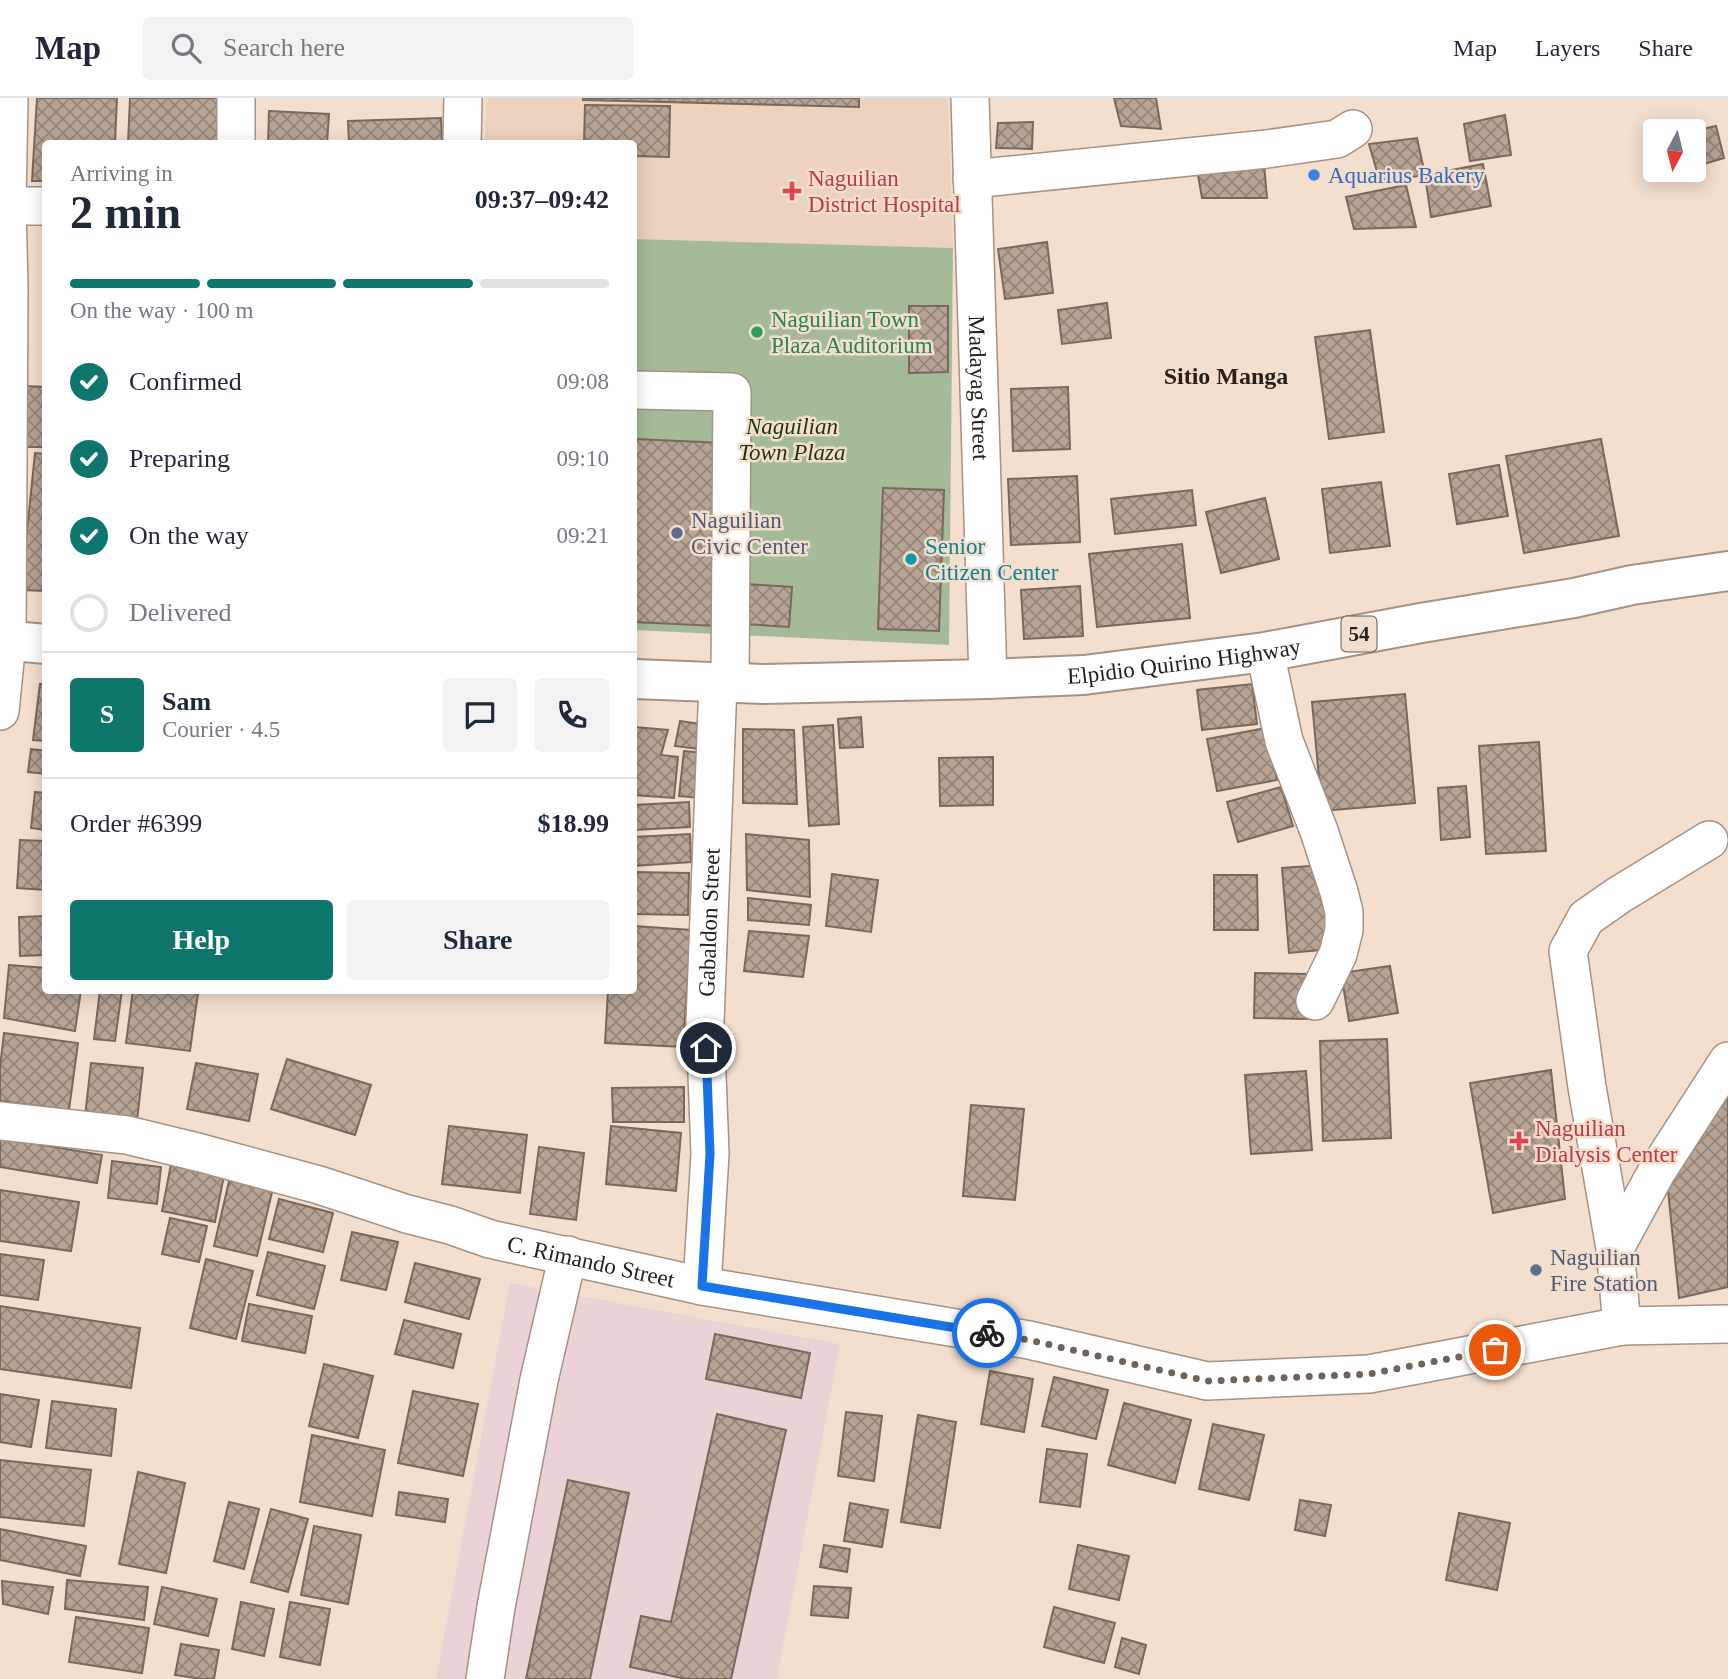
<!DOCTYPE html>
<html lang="en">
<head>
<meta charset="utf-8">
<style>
	:root { --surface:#fff; --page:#f2f2f3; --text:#1f2937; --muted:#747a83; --line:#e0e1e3; --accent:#0f766e }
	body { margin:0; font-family:Georgia,serif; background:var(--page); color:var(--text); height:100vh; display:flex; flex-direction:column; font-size:26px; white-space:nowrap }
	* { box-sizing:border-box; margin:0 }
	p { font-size:23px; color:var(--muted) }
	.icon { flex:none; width:38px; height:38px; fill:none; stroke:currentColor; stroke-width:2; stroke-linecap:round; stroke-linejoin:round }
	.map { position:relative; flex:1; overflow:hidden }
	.side { position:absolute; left:42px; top:42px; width:595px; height:854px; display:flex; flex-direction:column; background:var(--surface); border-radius:7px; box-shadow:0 4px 18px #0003 }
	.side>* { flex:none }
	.needle { width:46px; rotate:187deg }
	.controls { position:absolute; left:1643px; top:21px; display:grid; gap:14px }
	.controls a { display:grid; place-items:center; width:63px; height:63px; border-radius:7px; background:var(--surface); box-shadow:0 4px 18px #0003; font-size:35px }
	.pin { position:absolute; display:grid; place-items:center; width:60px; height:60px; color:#fff; margin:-30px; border:4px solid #fff; border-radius:50%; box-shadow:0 2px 7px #0007 }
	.courier { position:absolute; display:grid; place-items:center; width:70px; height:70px; margin:-35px; border:5px solid #1a73e8; border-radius:50%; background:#fff; color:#222; box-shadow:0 2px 9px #0007 }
	.overview em { font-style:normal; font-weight:800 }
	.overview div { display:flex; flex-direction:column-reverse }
	.overview { display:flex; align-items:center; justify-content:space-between; height:119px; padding:0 28px }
	h1 { font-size:46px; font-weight:800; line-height:52px }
	.bar { display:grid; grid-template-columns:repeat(4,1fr); gap:10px 7px; align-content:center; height:84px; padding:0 28px }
	.bar i { height:9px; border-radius:5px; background:var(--line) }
	.bar .on { background:var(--accent) }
	.bar p { grid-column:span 4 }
	.line { display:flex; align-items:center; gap:18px; padding:0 28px; border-top:2px solid var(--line) }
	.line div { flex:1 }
	.round { display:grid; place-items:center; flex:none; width:74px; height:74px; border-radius:7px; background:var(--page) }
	ol { padding:0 28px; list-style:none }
	li { display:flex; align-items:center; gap:21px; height:77px }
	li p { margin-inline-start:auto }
	li .icon { padding:7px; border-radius:50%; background:var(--accent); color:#fff; stroke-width:4 }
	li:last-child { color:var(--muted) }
	li i { width:38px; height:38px; border:4px solid var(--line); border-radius:50% }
	.action { display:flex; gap:14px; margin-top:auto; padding:14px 28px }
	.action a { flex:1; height:80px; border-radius:7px; background:var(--accent); color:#fff; font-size:28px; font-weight:800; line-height:80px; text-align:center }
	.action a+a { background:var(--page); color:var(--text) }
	header { display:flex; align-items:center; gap:42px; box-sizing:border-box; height:98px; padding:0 35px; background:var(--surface); border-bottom:2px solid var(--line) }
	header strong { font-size:33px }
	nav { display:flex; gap:38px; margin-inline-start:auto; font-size:24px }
	.search { width:490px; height:63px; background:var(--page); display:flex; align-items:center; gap:18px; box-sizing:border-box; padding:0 24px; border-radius:7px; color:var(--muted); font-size:26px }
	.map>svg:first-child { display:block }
</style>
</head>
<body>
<header>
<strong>Map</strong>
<div class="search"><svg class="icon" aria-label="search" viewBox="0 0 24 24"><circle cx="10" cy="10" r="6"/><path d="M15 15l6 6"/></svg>Search here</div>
<nav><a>Map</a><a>Layers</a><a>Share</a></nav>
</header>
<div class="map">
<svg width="1728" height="1581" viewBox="0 0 1728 1581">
	<defs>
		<pattern id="building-cross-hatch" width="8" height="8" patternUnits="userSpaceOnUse" patternTransform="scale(1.75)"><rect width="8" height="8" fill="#b7a495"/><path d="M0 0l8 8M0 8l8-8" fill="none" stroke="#958579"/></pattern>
	</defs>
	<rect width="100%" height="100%" fill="#f4dfcf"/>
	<path fill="#ecd2d5" d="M510,1185L840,1246L777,1581H436Z"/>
	<path fill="#edd2bd" d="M486,0H948L953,150L634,141V46H485Z"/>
	<path fill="#a5ba97" d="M634,141L953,150L949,547L634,532Z"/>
	<path fill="url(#building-cross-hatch)" stroke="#7a685a" stroke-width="2" d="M37,0H117L115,46H46V83H32Z
		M130,0H222L220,46H128Z
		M583,0H859V9L583,2Z
		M1114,0H1156L1161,31L1121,28Z
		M585,7L670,8L669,59L634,58V46H584Z
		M269,13L329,16L327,46H268Z
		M1505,17L1511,57L1470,63L1464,26Z
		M441,20L442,46H349L348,23Z
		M1033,24L1032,51L996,50L998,25Z
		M1716,28L1724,60L1694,69V33Z
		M1417,40L1425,77L1380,84L1369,46Z
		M1196,66H1264L1267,100H1202Z
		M1483,66L1491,108L1431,119L1425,77Z
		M1406,87L1416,129L1354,131L1346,99Z
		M1047,144L1053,195L1005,201L998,151Z
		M1107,205L1111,240L1062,246L1058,212Z
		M909,208H948V274L909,275Z
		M1370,232L1384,334L1329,341L1315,239Z
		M26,288L46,289V349H23Z
		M1068,289L1070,351L1013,353L1011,291Z
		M634,341L724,345L717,528L634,524Z
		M1601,341L1619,438L1524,455L1506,358Z
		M35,355L46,356V493L21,492Z
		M1499,367L1508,418L1457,426L1449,376Z
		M1077,378L1080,444L1011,447L1008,381Z
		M1381,384L1390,448L1330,455L1322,391Z
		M883,390L944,392L939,533L878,531Z
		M1192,392L1196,427L1115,436L1111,401Z
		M1265,400L1279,461L1221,475L1206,414Z
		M1182,446L1190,520L1097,529L1089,456Z
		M746,486L792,489L789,529L744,526Z
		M1080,488L1083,538L1024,541L1021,492Z
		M40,586H46V643L33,642Z
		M1252,586L1257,626L1202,632L1197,592Z
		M1405,596L1415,705L1322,713L1312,604Z
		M861,619L863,649L840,650L838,621Z
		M680,623L708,627L707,652L675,648Z
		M833,627L839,726L809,728L803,629Z
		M634,629L668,632L661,657L678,659L674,700L634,697Z
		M1266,630L1277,682L1217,693L1207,641Z
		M743,631L794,632L797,706L743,705Z
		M1539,644L1546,753L1486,756L1479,648Z
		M31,651L46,653V676L28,674Z
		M684,653L705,655L700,700L679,698Z
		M993,659V707L940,708L939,660Z
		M1466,688L1470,739L1441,742L1438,690Z
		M1281,689L1293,728L1238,744L1227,704Z
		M35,694L46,695V732L31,730Z
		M689,704L690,729L634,732V707Z
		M690,736L691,764L634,768V739Z
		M746,736L809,742L810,799L747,792Z
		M20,742L46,743V792L17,790Z
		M1324,767L1331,851L1289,855L1282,770Z
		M634,774L689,775L688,817L634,816Z
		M832,776L878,782L871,834L826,828Z
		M1214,777H1257L1258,832H1214Z
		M748,800L811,807L809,827L748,822Z
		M46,818V857L20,858L19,819Z
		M634,828L691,832L683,949L605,945L608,892H634Z
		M749,833L809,838L803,879L744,873Z
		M9,867L46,870V892H81L75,933L4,920Z
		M1390,868L1398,915L1349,923L1341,875Z
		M1255,875L1308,876L1307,921L1254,920Z
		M100,892H122L115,943L94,941Z
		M133,892H174L198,895L190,953L126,945Z
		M4,935L78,945L69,1012L0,1003V969Z
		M1387,941L1391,1040L1323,1043L1320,943Z
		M287,961L371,987L355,1037L271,1011Z
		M91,965L143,970L137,1023L85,1018Z
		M196,965L258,976L249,1023L187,1011Z
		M1551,972L1565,1101L1493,1115L1470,985Z
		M1306,973L1312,1052L1251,1056L1245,977Z
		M684,989V1024H613L612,990Z
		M1728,993V1189L1679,1200L1666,1073Z
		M971,1007L1024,1011L1015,1102L963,1098Z
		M449,1028L527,1037L520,1095L442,1086Z
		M611,1028L681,1035L676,1093L606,1086Z
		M0,1040L102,1057L97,1085L0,1069Z
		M539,1049L584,1055L576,1122L530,1116Z
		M172,1061L225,1072L215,1124L162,1113Z
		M112,1063L161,1069L157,1106L108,1100Z
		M230,1079L273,1090L257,1158L214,1148Z
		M0,1092L79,1104L71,1153L0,1143Z
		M279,1101L333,1115L323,1154L269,1141Z
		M170,1120L207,1128L199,1164L162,1156Z
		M352,1134L398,1144L386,1192L341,1182Z
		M268,1154L325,1168L314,1211L257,1197Z
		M0,1156L44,1162L38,1202L0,1197Z
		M206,1161L253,1173L236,1241L190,1230Z
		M415,1165L480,1181L469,1221L405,1204Z
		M249,1206L312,1218L305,1255L242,1243Z
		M0,1208L140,1230L131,1290L0,1271Z
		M404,1222L461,1236L453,1270L395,1256Z
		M715,1236L810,1255L801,1300L706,1281Z
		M324,1266L373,1278L358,1340L309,1328Z
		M990,1273L1033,1281L1024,1334L981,1326Z
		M1054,1279L1108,1292L1096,1341L1042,1328Z
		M413,1293L478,1306L463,1378L398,1365Z
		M0,1296L39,1302L31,1349L0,1344Z
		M52,1303L116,1311L111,1358L46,1350Z
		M1124,1305L1191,1322L1175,1385L1108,1367Z
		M846,1314L882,1318L874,1383L838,1378Z
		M717,1316L786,1332L731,1581H686L630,1569L641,1518L671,1524Z
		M918,1317L956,1324L940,1430L901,1424Z
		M1213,1326L1264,1337L1249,1402L1199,1391Z
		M312,1337L385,1352L372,1418L300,1404Z
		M1047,1351L1087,1356L1080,1409L1040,1404Z
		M0,1362L91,1372L84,1428L0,1419Z
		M138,1374L185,1385L166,1475L119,1466Z
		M568,1382L629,1395L590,1581H526Z
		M399,1394L448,1401L445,1424L396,1417Z
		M1300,1402L1331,1407L1325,1438L1295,1432Z
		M229,1404L259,1411L244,1471L214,1463Z
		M850,1405L888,1412L882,1449L844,1443Z
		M271,1411L308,1421L288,1494L251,1484Z
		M1459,1415L1510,1425L1497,1492L1446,1482Z
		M314,1428L361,1437L348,1506L301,1497Z
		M0,1431L86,1448L80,1478L0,1462Z
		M824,1447L850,1451L847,1474L820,1469Z
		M1078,1447L1129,1458L1119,1502L1069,1491Z
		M67,1482L148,1489L144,1522L65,1511Z
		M2,1483L53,1489L48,1516L3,1506Z
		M814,1488L851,1490L848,1520L811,1517Z
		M162,1489L217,1501L208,1538L154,1526Z
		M241,1504L274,1511L264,1558L232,1551Z
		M290,1504L330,1511L320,1567L280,1559Z
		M1054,1509L1115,1525L1104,1565L1044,1549Z
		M76,1519L149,1530L142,1575L69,1564Z
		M1122,1540L1146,1547L1139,1576L1115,1569Z
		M181,1546L219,1552L214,1581H202L175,1577Z"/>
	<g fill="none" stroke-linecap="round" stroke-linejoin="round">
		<defs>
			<g id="minor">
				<path id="s1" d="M970,0L988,581"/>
				<path d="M236,46V0"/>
				<path d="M462,46L463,0"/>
				<path d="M972,81L1267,51L1337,41L1353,31"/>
				<path d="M7,108H46"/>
				<path d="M634,292L732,294L730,585"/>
				<path d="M1265,554L1284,643L1319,733L1339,794L1344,814V832L1338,856L1315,903"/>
				<path d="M0,613L7,543L9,189L7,108L9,0"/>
				<path id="s2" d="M0,1023L127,1037L201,1055L319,1087L407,1116L450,1127L490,1141L702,1188L1029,1242L1207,1283L1369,1276L1622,1228L1728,1226"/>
				<path d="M1615,1150L1657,1073L1728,963"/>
				<path id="s3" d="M702,1188L710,1056L705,924L718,585"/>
				<path d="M1622,1228L1615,1150L1587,989L1568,853L1586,820L1619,797L1709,742"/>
				<path d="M485,1581L496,1509L539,1282L568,1157"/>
			</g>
			<g id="highway">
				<path d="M0,542L46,546"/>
				<path id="s4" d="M634,581L764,586L988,581L1084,577L1265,554L1421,525L1574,500L1632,487L1728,473"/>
			</g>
		</defs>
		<use href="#minor" stroke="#a59284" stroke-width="40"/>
		<use href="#highway" stroke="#a59284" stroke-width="42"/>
		<use href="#minor" stroke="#fff" stroke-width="37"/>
		<use href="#highway" stroke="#fff" stroke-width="38"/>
	</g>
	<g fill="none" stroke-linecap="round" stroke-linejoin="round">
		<path stroke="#6f6359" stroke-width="7" stroke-dasharray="0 12.6" d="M987,1235L1029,1242L1207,1283L1369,1276L1495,1252"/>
		<path stroke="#1a73e8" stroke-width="9" d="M706,950L710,1056L702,1188L987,1235"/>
	</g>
	<circle fill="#3f7fe0" stroke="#f4dfcf" stroke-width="2.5" cx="1314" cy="77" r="7"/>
	<g fill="#e0444e" stroke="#f4dfcf" stroke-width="2.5">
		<path d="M788.5 82.5h7v7h7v7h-7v7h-7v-7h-7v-7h7z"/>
		<path d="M1515.5 1032.5h7v7h7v7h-7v7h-7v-7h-7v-7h7z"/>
	</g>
	<circle fill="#2e9e5b" stroke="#f4dfcf" stroke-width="2.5" cx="757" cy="234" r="7"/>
	<g fill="#5c6f8a" stroke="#f4dfcf" stroke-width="2.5">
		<circle cx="677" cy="435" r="7"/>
		<circle cx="1536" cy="1172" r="7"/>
	</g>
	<circle fill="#0f9aa8" stroke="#f4dfcf" stroke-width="2.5" cx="911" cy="461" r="7"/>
	<g text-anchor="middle" stroke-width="5" stroke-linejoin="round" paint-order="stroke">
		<rect fill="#f4dfcf" stroke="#645950" stroke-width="2" x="1341.5" y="518.5" width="35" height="35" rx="5"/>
		<g font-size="21" font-weight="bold" fill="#27201a">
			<text x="1359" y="543">54</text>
		</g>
		<g font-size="23" fill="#366cbe" stroke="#f4dfcf" text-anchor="start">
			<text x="1328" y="85">Aquarius Bakery</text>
		</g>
		<g font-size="23" fill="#be3a42" stroke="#f4dfcf" text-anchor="start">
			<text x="808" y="88">Naguilian<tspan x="808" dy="26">District Hospital</tspan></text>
			<text x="1535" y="1038">Naguilian<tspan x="1535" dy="26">Dialysis Center</tspan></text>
		</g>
		<g font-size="23" fill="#27864d" stroke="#f4dfcf" text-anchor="start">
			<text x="771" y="229">Naguilian Town<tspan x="771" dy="26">Plaza Auditorium</tspan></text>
		</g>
		<g font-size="23" fill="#27201a" stroke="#f4dfcf">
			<text dy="8" stroke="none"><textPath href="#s1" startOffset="290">Madayag Street</textPath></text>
			<text dy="8" stroke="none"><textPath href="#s4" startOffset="551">Elpidio Quirino Highway</textPath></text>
			<text dy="8" stroke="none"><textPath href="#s3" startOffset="364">Gabaldon Street</textPath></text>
			<text dy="8" stroke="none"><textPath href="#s2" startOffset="609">C. Rimando Street</textPath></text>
		</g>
		<g font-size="23" font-style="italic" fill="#1e3607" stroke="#f4dfcf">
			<text x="792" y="336">Naguilian<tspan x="792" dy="26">Town Plaza</tspan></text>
		</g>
		<g font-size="23" fill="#4e5e75" stroke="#f4dfcf" text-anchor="start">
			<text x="691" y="430">Naguilian<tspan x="691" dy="26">Civic Center</tspan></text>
			<text x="1550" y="1167">Naguilian<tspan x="1550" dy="26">Fire Station</tspan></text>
		</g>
		<g font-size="23" fill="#0d838f" stroke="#f4dfcf" text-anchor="start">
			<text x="925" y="456">Senior<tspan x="925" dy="26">Citizen Center</tspan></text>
		</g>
		<g font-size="24" font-weight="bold" fill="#27201a" stroke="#f4dfcf">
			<text x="1226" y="286">Sitio Manga</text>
		</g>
	</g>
</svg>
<div class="controls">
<a><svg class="needle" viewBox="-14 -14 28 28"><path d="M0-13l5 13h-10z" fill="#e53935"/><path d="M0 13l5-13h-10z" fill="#747a83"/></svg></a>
</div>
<div class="pin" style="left:1495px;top:1252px;background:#ea580c"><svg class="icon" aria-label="bag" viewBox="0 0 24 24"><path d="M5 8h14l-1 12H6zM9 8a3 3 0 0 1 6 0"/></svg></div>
<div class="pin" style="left:706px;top:950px;background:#1f2937"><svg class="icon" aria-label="home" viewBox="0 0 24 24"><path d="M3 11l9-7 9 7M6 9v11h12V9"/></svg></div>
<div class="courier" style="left:987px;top:1235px"><svg class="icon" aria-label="bike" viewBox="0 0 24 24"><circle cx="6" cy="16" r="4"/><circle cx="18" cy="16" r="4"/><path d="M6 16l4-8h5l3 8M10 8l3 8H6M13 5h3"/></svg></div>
<section class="side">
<div class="overview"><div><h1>2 min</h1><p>Arriving in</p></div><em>09:37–09:42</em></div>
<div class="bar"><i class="on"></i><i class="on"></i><i class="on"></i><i></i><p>On the way · 100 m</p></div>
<ol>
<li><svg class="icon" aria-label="check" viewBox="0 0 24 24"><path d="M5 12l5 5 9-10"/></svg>Confirmed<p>09:08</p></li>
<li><svg class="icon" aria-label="check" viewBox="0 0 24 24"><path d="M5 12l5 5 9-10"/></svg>Preparing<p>09:10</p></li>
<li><svg class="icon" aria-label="check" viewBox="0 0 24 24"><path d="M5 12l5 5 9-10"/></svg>On the way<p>09:21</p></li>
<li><i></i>Delivered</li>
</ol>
<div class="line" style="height:126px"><b class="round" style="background:var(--accent);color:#fff">S</b><div><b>Sam</b><p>Courier · 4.5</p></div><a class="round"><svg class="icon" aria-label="chat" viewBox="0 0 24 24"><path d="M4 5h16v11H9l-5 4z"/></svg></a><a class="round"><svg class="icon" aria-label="phone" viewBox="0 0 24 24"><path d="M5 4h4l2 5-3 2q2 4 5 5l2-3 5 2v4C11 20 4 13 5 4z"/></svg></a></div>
<div class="line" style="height:91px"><div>Order #6399</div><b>$18.99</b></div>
<div class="action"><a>Help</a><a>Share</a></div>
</section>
</div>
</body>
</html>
